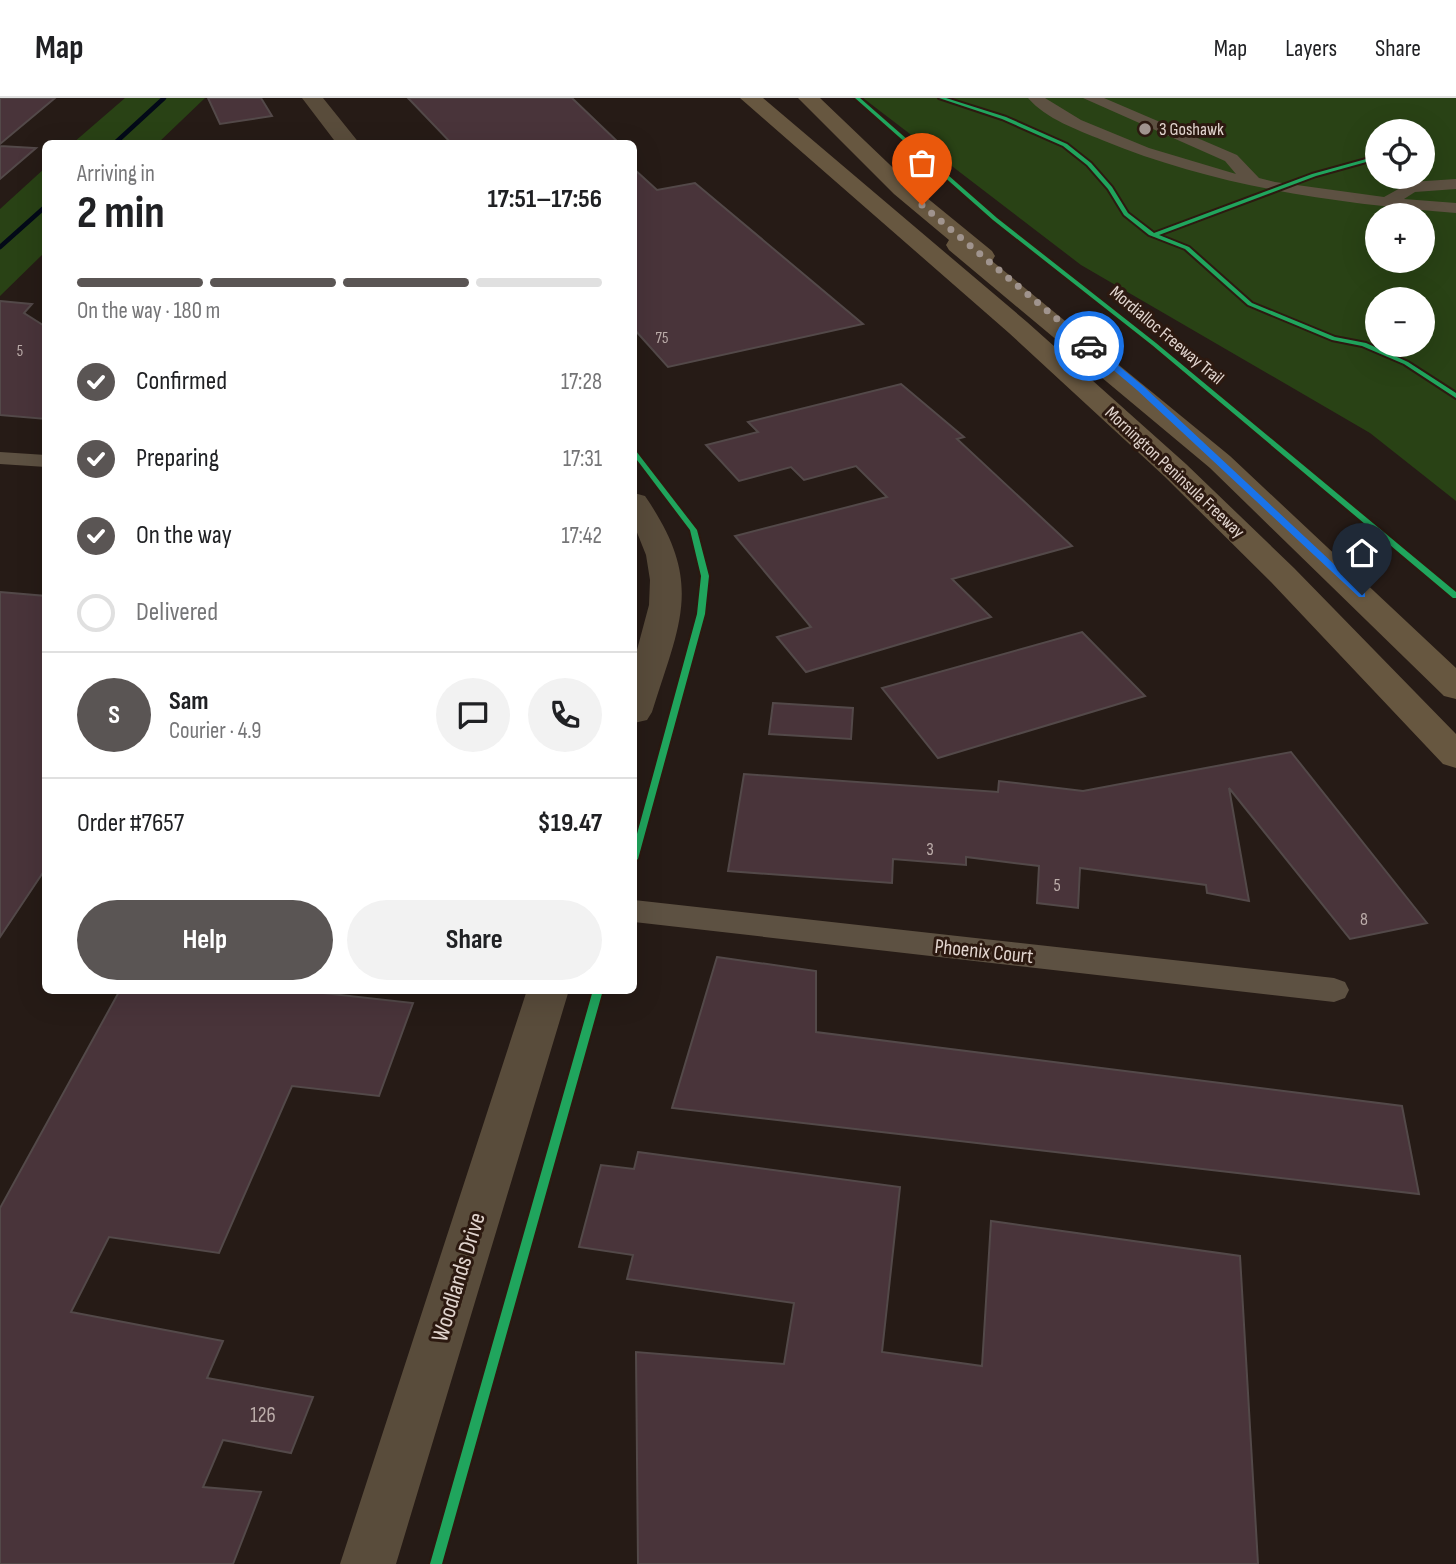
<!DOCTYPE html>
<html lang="en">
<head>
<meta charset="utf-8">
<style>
	:root { --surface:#fff; --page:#f2f2f2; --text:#202124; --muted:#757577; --line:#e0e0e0; --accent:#5a5554 }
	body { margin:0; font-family:"Sofia Sans Condensed",sans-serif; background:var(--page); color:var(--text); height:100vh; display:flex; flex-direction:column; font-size:26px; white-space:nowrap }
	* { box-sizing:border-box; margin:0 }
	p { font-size:23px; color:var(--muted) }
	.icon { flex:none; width:38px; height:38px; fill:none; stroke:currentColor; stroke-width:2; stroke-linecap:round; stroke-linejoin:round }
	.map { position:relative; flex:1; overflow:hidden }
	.panel { position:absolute; left:42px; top:42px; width:595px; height:854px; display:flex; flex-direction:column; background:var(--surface); border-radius:10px; box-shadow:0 7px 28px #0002 }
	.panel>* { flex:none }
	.buttons { position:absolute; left:1365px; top:21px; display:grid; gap:14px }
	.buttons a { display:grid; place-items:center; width:70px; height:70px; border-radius:50%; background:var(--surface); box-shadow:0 7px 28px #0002; font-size:35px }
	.pin { position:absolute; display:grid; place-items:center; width:60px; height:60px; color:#fff; margin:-72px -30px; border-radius:50% 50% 50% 0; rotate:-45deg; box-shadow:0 0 7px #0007 }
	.pin .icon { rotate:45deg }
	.courier { position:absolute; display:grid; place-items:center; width:70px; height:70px; margin:-35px; border:5px solid #1a73e8; border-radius:50%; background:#fff; color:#222; box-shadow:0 2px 9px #0007 }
	.summary em { font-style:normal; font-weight:700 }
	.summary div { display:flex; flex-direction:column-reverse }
	.summary { display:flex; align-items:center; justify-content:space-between; height:119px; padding:0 35px }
	h1 { font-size:46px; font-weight:700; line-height:52px }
	.bar { display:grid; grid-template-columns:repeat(4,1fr); gap:10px 7px; align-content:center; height:84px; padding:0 35px }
	.bar i { height:9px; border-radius:5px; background:var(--line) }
	.bar .current { background:var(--accent) }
	.bar p { grid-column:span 4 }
	.line { display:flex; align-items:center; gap:18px; padding:0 35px; border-top:2px solid var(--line) }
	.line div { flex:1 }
	.round { display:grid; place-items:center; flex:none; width:74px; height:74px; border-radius:37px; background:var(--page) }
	ol { padding:0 35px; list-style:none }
	li { display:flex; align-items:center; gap:21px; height:77px }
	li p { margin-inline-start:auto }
	li .icon { padding:7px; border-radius:50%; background:var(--accent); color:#fff; stroke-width:4 }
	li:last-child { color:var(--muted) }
	li i { width:38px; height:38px; border:4px solid var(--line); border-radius:50% }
	.action { display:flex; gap:14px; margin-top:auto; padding:14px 35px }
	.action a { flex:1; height:80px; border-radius:42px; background:var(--accent); color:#fff; font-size:28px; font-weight:700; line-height:80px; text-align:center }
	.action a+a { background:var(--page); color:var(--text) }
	header { display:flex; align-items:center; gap:42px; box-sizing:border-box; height:98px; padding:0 35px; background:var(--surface); border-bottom:2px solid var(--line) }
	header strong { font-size:33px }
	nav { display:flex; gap:38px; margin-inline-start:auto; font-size:24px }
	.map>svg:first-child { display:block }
</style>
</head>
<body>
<header>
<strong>Map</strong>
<nav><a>Map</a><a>Layers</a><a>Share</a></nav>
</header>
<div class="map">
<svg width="1456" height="1466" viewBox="0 0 1456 1466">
	<rect width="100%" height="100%" fill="#261b16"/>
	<path fill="#294215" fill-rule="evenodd" d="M125,0H205L158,45H73Z
		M863,0H1456V403L1370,335L1081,167ZM1377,33H1423V79H1377ZM1377,117H1423V163H1377ZM1377,201H1423V247H1377Z
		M45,70V154L0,198V111Z"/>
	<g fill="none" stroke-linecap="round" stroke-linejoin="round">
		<path stroke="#030918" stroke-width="4.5" d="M114,46L164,0
			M0,149L46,108"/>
	</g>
	<path fill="#49343a" stroke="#534949" stroke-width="2" d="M0,0H55L0,46Z
		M208,0H261L272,18L220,26Z
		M408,0H572L620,46H452Z
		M0,48L36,50L0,81Z
		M634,71L657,92L695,85L863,226L668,269L634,231Z
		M0,203L32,206L24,215L46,229V321L0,317Z
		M901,286L964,339L957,341L1072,448L952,481L991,519L806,574L777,539L811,529L735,438L887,399L856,368L804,382L791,369L739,383L706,347L758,334L748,324Z
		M0,494L46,498V770L0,839Z
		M1082,534L1145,598L938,660L882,590Z
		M773,605L853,610L851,641L769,636Z
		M1291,654L1427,825L1350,841L1229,690L1249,803L1207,795L1206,787L1080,770L1078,810L1037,805L1039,768L966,759V767L893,761L892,785L728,773L744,676L998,694L999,683L1083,693Z
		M717,859L816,873V934L1402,1008L1419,1096L672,1010Z
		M120,892H296L413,905L379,998L292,988L219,1155L109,1139L71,1214L223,1243L207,1280L313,1299L291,1355L223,1342L203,1389L261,1394L233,1466H0V1110Z
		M638,1054L900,1089L882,1254L982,1268L991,1123L1240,1158L1258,1466H638L636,1254L784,1266L794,1205L627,1181L633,1157L579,1149L601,1067L634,1071Z"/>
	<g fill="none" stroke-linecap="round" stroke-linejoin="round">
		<path fill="#5d5142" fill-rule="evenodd" d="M1028,0H1045L1081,22L1149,50L1236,76L1225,63L1083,0H1104L1237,57L1259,80L1275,84L1384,99L1411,84L1456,81V91L1415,94L1404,101L1456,105V115C1334,105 1216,89 1102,42C1078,32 1046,21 1028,0Z
			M0,354L46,357V369L0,366Z
			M634,802L1334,880L1345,884L1349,892L1345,900L1334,904L634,824Z"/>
		<path fill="#594c3b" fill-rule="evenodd" d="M302,0H323L360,46H337Z
			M634,395L645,398C704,484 681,522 652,614L647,622L634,625V563L649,507L650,482L646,457L634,427Z
			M527,892H569L396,1466H340Z"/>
		<path fill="#675740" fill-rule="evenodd" d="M740,0H763L1027,224L1186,366L1294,470L1456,636V670L1443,666L1271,484L1164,378L1009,235Z
			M798,0H820L910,86L992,153L995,158L992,163L1230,358L1456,570V601L1444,598L1210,370L949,152L946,147L949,142L894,96Z"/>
		<defs>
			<path id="cycleway" d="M855,0H860L997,120L1156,245L1456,494V500H1453L1152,247L993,122Z
				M939,0H946L1006,19L1067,46L1091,65L1112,89L1128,115L1154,135L1312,76L1377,58V61L1316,78L1159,137L1189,149L1252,205L1335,239L1366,245L1408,264L1456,295V300L1404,266L1362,248L1332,242L1248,207L1185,151L1149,137L1124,117L1108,91L1087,67L1063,48L1002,21Z
				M634,352L636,353L697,432L709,478L705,516L638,761L634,764V747L697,516L701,478L690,432L634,358Z
				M593,892H603L442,1466H430Z"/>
		</defs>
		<use href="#cycleway" stroke="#2c1910" stroke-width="4"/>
		<use href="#cycleway" fill="#20a55d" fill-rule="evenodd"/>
	</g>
	<path fill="#1a73e8" d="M1086,246H1092L1143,288L1365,495V499H1359L1137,292L1086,249Z"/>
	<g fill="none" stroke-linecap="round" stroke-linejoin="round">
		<path stroke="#a0948e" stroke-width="7" stroke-dasharray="0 12.6" d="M922,107L1089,248"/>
	</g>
	<circle fill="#a0948e" stroke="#2c1910" stroke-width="2.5" cx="1145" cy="31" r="7"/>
	<g text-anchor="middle" stroke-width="6" stroke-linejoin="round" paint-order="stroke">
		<g font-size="16" fill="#bcadaa">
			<text x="662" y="245">75</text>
			<text x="20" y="258">5</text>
		</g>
		<g font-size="18" fill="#e2d5cf" stroke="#2c1910" text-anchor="start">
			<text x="1159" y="37">3 Goshawk</text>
		</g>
		<g font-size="18" fill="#e2d5cf" stroke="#2c1910">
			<text transform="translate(1167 237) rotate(40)" y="6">Mordialloc Freeway Trail</text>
			<text transform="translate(1175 374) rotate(43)" y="6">Mornington Peninsula Freeway</text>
		</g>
		<g font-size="18" fill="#bcadaa">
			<text x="930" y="757">3</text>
			<text x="1057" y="793">5</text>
			<text x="1364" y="827">8</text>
		</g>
		<g font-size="21" fill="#e2d5cf" stroke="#2c1910">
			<text transform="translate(984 853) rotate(6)" y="7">Phoenix Court</text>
		</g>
		<g font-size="21" fill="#bcadaa">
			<text x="263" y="1324">126</text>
		</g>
		<g font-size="24" fill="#e2d5cf" stroke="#2c1910">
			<text transform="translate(458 1179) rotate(-73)" y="8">Woodlands Drive</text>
		</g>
	</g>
</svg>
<div class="buttons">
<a><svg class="icon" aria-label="locate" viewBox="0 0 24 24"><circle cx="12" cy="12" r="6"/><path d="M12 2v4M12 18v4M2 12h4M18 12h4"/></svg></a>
<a>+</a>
<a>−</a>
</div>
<div class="pin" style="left:922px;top:107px;background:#ea580c"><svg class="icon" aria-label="bag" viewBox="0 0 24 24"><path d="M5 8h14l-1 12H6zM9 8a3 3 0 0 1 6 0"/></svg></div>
<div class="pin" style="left:1362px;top:497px;background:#1f2937"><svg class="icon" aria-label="home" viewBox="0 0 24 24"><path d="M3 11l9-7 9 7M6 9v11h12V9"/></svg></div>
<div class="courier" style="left:1089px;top:248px"><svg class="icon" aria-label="car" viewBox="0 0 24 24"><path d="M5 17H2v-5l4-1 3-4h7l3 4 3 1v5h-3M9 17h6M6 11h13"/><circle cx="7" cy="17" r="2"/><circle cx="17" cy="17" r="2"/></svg></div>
<section class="panel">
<div class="summary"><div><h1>2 min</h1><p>Arriving in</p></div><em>17:51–17:56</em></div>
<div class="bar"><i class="current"></i><i class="current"></i><i class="current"></i><i></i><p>On the way · 180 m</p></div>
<ol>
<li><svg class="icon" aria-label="check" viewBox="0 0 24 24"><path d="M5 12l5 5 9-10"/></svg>Confirmed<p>17:28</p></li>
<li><svg class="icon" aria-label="check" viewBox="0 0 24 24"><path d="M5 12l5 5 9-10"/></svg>Preparing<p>17:31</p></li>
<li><svg class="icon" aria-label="check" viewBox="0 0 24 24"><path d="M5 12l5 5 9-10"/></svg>On the way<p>17:42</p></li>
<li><i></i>Delivered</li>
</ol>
<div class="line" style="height:126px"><b class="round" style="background:var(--accent);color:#fff">S</b><div><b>Sam</b><p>Courier · 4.9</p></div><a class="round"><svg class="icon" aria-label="chat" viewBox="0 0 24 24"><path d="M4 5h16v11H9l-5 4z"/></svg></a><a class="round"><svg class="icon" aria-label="phone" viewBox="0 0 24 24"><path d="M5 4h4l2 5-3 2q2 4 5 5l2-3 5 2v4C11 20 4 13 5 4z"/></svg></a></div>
<div class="line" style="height:91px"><div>Order #7657</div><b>$19.47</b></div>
<div class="action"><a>Help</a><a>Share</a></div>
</section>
</div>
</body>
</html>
